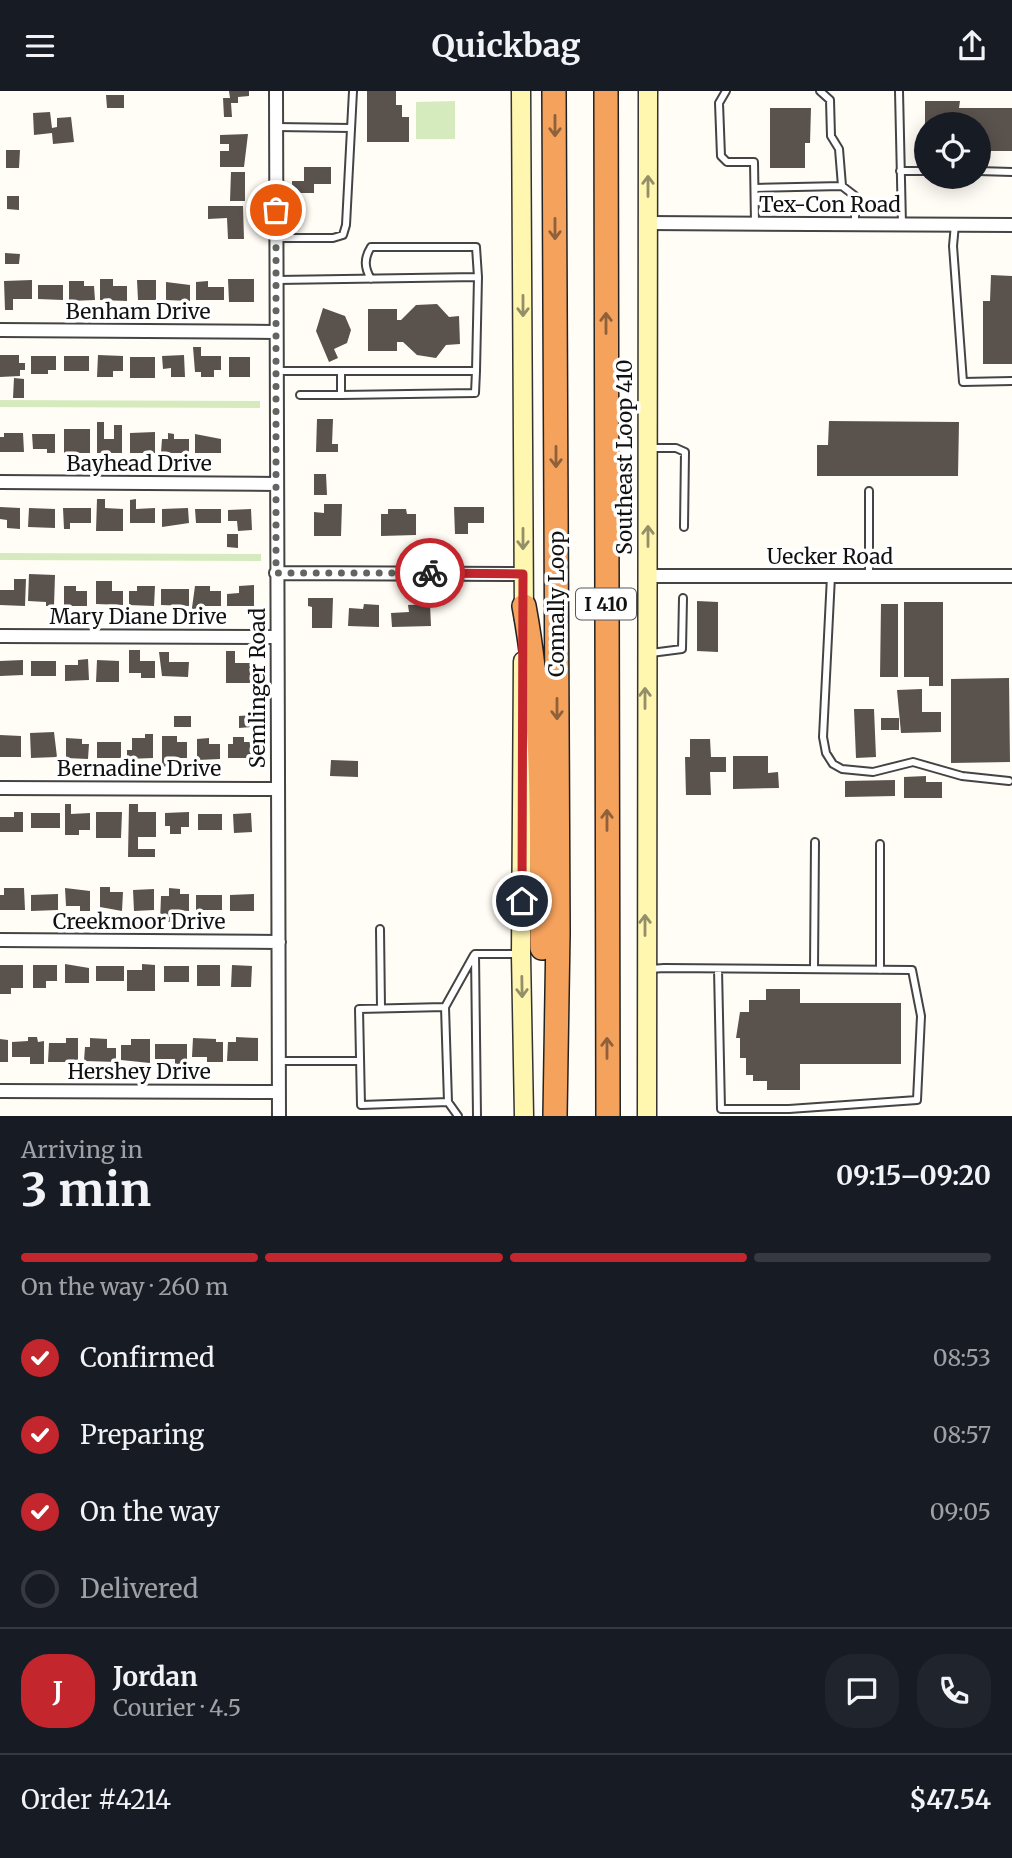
<!DOCTYPE html>
<html lang="en">
<head>
<meta charset="utf-8">
<style>
	:root { --surface:#171b24; --page:#20242c; --text:#f1f3f6; --muted:#9ea1a6; --line:#363941; --accent:#c4262e }
	body { margin:0; font-family:Merriweather,serif; background:var(--page); color:var(--text); height:100vh; display:flex; flex-direction:column; font-size:26px; white-space:nowrap }
	* { box-sizing:border-box; margin:0 }
	p { font-size:23px; color:var(--muted) }
	.icon { flex:none; width:38px; height:38px; fill:none; stroke:currentColor; stroke-width:2; stroke-linecap:round; stroke-linejoin:round }
	.map { position:relative; height:1025px; overflow:hidden }
	.drawer { display:flex; flex-direction:column; background:var(--surface); flex:1 }
	.drawer>* { flex:none }
	.tools { position:absolute; left:914px; top:21px; display:grid; gap:14px }
	.tools a { display:grid; place-items:center; width:77px; height:77px; border-radius:50%; background:var(--surface); box-shadow:0 4px 18px #0003; font-size:35px }
	.pin { position:absolute; display:grid; place-items:center; width:60px; height:60px; color:#fff; margin:-30px; border:4px solid #fff; border-radius:50%; box-shadow:0 2px 7px #0007 }
	.courier { position:absolute; display:grid; place-items:center; width:70px; height:70px; margin:-35px; border:5px solid #c4262e; border-radius:50%; background:#fff; color:#222; box-shadow:0 2px 9px #0007 }
	.summary em { font-style:normal; font-weight:700 }
	.summary div { display:flex; flex-direction:column-reverse }
	.summary { display:flex; align-items:center; justify-content:space-between; height:119px; padding:0 21px }
	h1 { font-size:46px; font-weight:700; line-height:52px }
	.bar { display:grid; grid-template-columns:repeat(4,1fr); gap:10px 7px; align-content:center; height:84px; padding:0 21px }
	.bar i { height:9px; border-radius:5px; background:var(--line) }
	.bar .selected { background:var(--accent) }
	.bar p { grid-column:span 4 }
	.line { display:flex; align-items:center; gap:18px; padding:0 21px; border-top:2px solid var(--line) }
	.line div { flex:1 }
	.round { display:grid; place-items:center; flex:none; width:74px; height:74px; border-radius:28px; background:var(--page) }
	ol { padding:0 21px; list-style:none }
	li { display:flex; align-items:center; gap:21px; height:77px }
	li p { margin-inline-start:auto }
	li .icon { padding:7px; border-radius:50%; background:var(--accent); color:#fff; stroke-width:4 }
	li:last-child { color:var(--muted) }
	li i { width:38px; height:38px; border:4px solid var(--line); border-radius:50% }
	header { display:flex; justify-content:space-between; align-items:center; height:91px; padding:0 21px; background:var(--surface); font-size:32px; font-weight:700 }
	.map>svg:first-child { display:block }
</style>
</head>
<body>
<header><svg class="icon" aria-label="menu" viewBox="0 0 24 24"><path d="M4 6h16M4 12h16M4 18h16"/></svg>Quickbag<svg class="icon" aria-label="share" viewBox="0 0 24 24"><path d="M12 15V3M7 8l5-5 5 5M5 13v7h14v-7"/></svg></header>
<div class="map">
<svg width="1012" height="1025" viewBox="0 0 1012 1025">
	<rect width="100%" height="100%" fill="#fffdf5"/>
	<path fill="#d5ebbd" d="M455,10V48H416V11Z
		M0,309L260,310V317L0,316Z
		M0,462L261,463V470L0,469Z"/>
	<path fill="#5a524d" d="M229,0H249V5L238,6V12H231L232,26H224L223,7H230Z
		M367,0H396V14H402V26H409V51H367Z
		M106,4H124V17H107Z
		M925,10H960L959,17H1012V60H978V33H925Z
		M770,17H811L810,52H805V77H770Z
		M50,21L52,37L57,36V27L71,26L74,51L53,53L52,42L34,44L33,22Z
		M248,43L244,76H220V60H229V53H220V44Z
		M6,59H20L19,77H6Z
		M304,76H331V93H314V102H292V90H304Z
		M231,81H245V110H230Z
		M7,105H19V119L7,118Z
		M208,115H243L244,148H228L227,127L208,128Z
		M5,162L20,163L19,173H5Z
		M991,184L1012,185V273H983V210H990Z
		M100,188H113V195H127V210L100,209Z
		M228,188H254V211H229Z
		M32,189V208H13V219H5L4,190Z
		M137,189H156V209H138Z
		M69,190H84V195H94L95,209L69,210Z
		M208,190V196H224V209H196V191Z
		M166,191L190,194V210L166,209Z
		M38,194H63V209L38,208Z
		M437,213L449,226L459,225L460,253L446,254L436,267L417,264L403,251H397V260H368V218H397V229H401L416,214Z
		M323,217L345,225L351,239L347,252L334,258L338,267L329,271L316,240Z
		M193,256H201V265H221V279H214V286H201V281H195Z
		M0,264H19V272H25V279H20V285L0,286Z
		M98,264L123,265V280H113V286H97Z
		M184,264L185,286H171V277L163,278L162,265Z
		M31,265H56V279H48V283H31Z
		M64,265H89V280H64Z
		M130,266H155V287H130Z
		M229,266H250V286H229Z
		M14,287L24,288V307H13Z
		M317,328H333L332,353H338V361H316Z
		M829,330L959,331L958,385H817V354H828Z
		M97,331H104V348H114V334H122V362H97Z
		M64,338H90V362H64Z
		M155,341V362H130V342Z
		M4,342H23L24,361H0V346H4Z
		M168,342L174,343V348H189V362H161L162,348H168Z
		M32,343H55V362H47V358H33Z
		M195,343L221,348V362H195Z
		M314,383H326L327,404H314Z
		M97,408H105V417L123,418V440H96Z
		M136,408V418L155,417V432H130V409Z
		M324,413H342L341,445H314V421L324,422Z
		M0,416L20,417V438L7,437V429L0,428Z
		M454,416H484V432H468V443H455Z
		M29,417L55,418V437L28,436Z
		M63,417H91V432H70V438H64Z
		M188,417L189,432L162,436V418Z
		M195,418H221V432H196Z
		M251,418L252,439L238,440L237,430H228V419Z
		M388,418H406L407,423H416V444L381,445V423H388Z
		M227,443H238V457L227,456Z
		M29,483L55,484L54,515H46V511L28,510Z
		M14,488H26L25,515L0,514V499H14Z
		M96,490H112V500H123V514L96,513Z
		M254,494V515H227V503L239,502V495Z
		M64,495H76V500H87V515H64Z
		M137,495H155L154,515L129,514V500H137Z
		M195,495H210V500H221V515H201V525L191,524Z
		M161,498H189V515L161,514Z
		M308,507H333L332,537H312V516L308,515Z
		M697,510L718,511V561L697,560Z
		M904,511H943V595H929V586H904Z
		M364,513L379,514V536L348,535L349,517L363,518Z
		M430,513L431,535L392,536L391,522L409,521L408,514Z
		M881,513H898V586H880Z
		M129,559H140V570H155V587H141V582H129Z
		M226,560H235V572H254V592H226Z
		M159,561H169V571H189L188,586L162,585Z
		M88,568L89,589L65,590V574H78V569Z
		M23,569V584L0,585V570Z
		M97,569L119,570V591H96Z
		M31,570H56V585H31Z
		M1009,587L1010,671L951,672V588Z
		M922,598V621H941V641L901,642L897,599Z
		M854,618H874L876,666L856,667Z
		M252,624V636L239,637V625Z
		M174,625H191V636H174Z
		M881,627H899V639H881Z
		M54,641L57,666L31,667L30,642Z
		M145,643H153V667L127,668V659H132V647H145Z
		M0,644L21,645V666H0Z
		M162,645H177V651H187V667H167V675L162,676Z
		M233,646H244V651H251V667H228V653H233Z
		M66,647L82,648V653H89L88,668L66,667Z
		M209,647V653H220V668L197,669V648Z
		M690,648H710L711,666H726V681H710L711,704H686L685,666H690Z
		M97,651H121V667H97Z
		M733,665H768V682L778,681L779,697L733,698Z
		M331,669L358,670V686L330,685Z
		M926,685V691H942V707H904V686Z
		M895,689V705L845,706V690Z
		M65,713H71V723L90,722V739H79V744H65Z
		M129,713H138V721H156V746H138V758H155V766H128Z
		M14,721H23V741H0V726H14Z
		M96,721H122L121,747H96Z
		M189,721V736H181V743H170V735H165V722Z
		M31,722H60V737H31Z
		M251,722L252,741L234,742L233,723Z
		M198,723H222V739H198Z
		M100,796H110V801H123L122,820L100,816Z
		M4,797H24L25,819H0V804H4Z
		M65,797L90,800V820H80V815H66Z
		M169,797L180,798V803H189V820L171,819V831H160L161,805H169Z
		M154,798V819L134,820L133,799Z
		M58,803V819L31,820V804Z
		M254,803V820H230V804Z
		M196,804H222V819H196Z
		M65,873L89,877V892H65Z
		M142,873L155,874V900H127V879H142Z
		M0,874H23V897H11V903H0Z
		M33,874H57V890H46V897H33Z
		M197,874H220V895H197Z
		M232,874L252,875L251,896H231Z
		M96,875H124V890H96Z
		M164,875H189V891H164Z
		M766,898H800V912H901V973H800V999H767V990H753V984H746V967H740V947H736L740,921H749V909H766Z
		M28,946H37L38,951L44,950V973H30V966H12V951L28,950Z
		M236,946L258,947V970H227L228,951H236Z
		M66,947H78V971H48L49,952H66Z
		M90,947L107,948V957H116V971L84,970L85,956H90Z
		M193,947L216,948V951H223V971H207V966H192Z
		M0,948L8,949V971H0Z
		M131,948H150V972L121,969V954H131Z
		M155,953H187V973H175V968H155Z"/>
	<g fill="none" stroke-linecap="round" stroke-linejoin="round">
		<defs>
			<path id="service" d="M726,0L719,12L721,65L727,71H754L755,132
				M820,0L830,9L831,45L839,58L842,95L855,105V133
				M899,0L902,133
				M276,36L351,37
				M900,80H926
				M978,80L1012,81
				M755,97L842,95
				M955,133L953,155L963,291L1012,290
				M276,147H333L343,144L346,134L353,0
				M371,188C364,176 364,167 371,156H476L478,186
				M277,189L478,186L476,280H278
				M341,280V304L475,302L476,280
				M300,304H341
				M650,357H676L685,361L684,436
				M869,400V485
				M831,485L823,646L826,662L833,673L842,678L873,681L913,671L962,685L1009,690
				M651,562L682,558L683,507
				M880,753V879
				M380,838L381,917
				M475,863L477,1025
				M475,863H519
				M650,878L664,877L912,879L921,925L917,1009L789,1018H721L718,878
				M814,878L815,751
				M445,916L448,1011L361,1014L359,918Z
				M445,916L474,864
				M279,970H360
				M448,1011L458,1025"/>
			<path id="minor" d="M276,0L279,1025
				M648,132L1012,134
				M0,239L275,241
				M0,391L277,393
				M276,482L523,483
				M648,485H1012
				M0,545L276,546
				M0,697L278,698
				M0,849L279,851
				M0,1000L278,1001"/>
			<path id="secondary" d="M521,0L524,528
				M523,570L521,864L524,1025
				M647,1025L648,0"/>
			<path id="motorway" d="M554,0L558,842L555,1025
				M606,0L608,1025
				M524,515C545,628 541,743 542,857"/>
		</defs>
		<use href="#service" stroke="#444" stroke-width="10"/>
		<use href="#minor" stroke="#444" stroke-width="16"/>
		<use href="#secondary" stroke="#333" stroke-width="21"/>
		<use href="#motorway" stroke="#222" stroke-width="26"/>
		<use href="#service" stroke="#fff" stroke-width="6"/>
		<use href="#minor" stroke="#fff" stroke-width="12"/>
		<use href="#secondary" stroke="#fff6b0" stroke-width="18"/>
		<use href="#motorway" stroke="#f5a25d" stroke-width="23"/>
	</g>
	<defs><path id="oneway-shaft" d="M-6 0H5M1.5-3L5.5 0L1.5 3" fill="none" stroke-width="1.6" stroke-linecap="round" stroke-linejoin="round" transform="scale(1.75)"/></defs>
	<g stroke="#8e613b">
		<use href="#oneway-shaft" transform="translate(555 35) rotate(90)"/>
		<use href="#oneway-shaft" transform="translate(555 138) rotate(90)"/>
		<use href="#oneway-shaft" transform="translate(606 232) rotate(-90)"/>
		<use href="#oneway-shaft" transform="translate(556 366) rotate(90)"/>
		<use href="#oneway-shaft" transform="translate(557 618) rotate(90)"/>
		<use href="#oneway-shaft" transform="translate(607 729) rotate(-90)"/>
		<use href="#oneway-shaft" transform="translate(607 957) rotate(-90)"/>
	</g>
	<g stroke="#948f68">
		<use href="#oneway-shaft" transform="translate(648 95) rotate(-90)"/>
		<use href="#oneway-shaft" transform="translate(523 215) rotate(90)"/>
		<use href="#oneway-shaft" transform="translate(648 445) rotate(-90)"/>
		<use href="#oneway-shaft" transform="translate(523 448) rotate(90)"/>
		<use href="#oneway-shaft" transform="translate(645 607) rotate(-90)"/>
		<use href="#oneway-shaft" transform="translate(645 834) rotate(-90)"/>
		<use href="#oneway-shaft" transform="translate(522 896) rotate(89)"/>
	</g>
	<g fill="none" stroke-linecap="round" stroke-linejoin="round">
		<path stroke="#646461" stroke-width="7" stroke-dasharray="0 12.6" d="M276,119V482H430"/>
		<path stroke="#c4262e" stroke-width="9" d="M430,482L523,483L522,810"/>
	</g>
	<g text-anchor="middle" stroke-width="7" stroke-linejoin="round" paint-order="stroke">
		<rect fill="#fff" stroke="#585858" stroke-width="2" x="576" y="497.5" width="60" height="31" rx="5"/>
		<g font-size="19" font-weight="bold" fill="#111">
			<text x="606" y="520">I 410</text>
		</g>
		<g font-size="21" fill="#111" stroke="#fff">
			<text x="830" y="121">Tex-Con Road</text>
			<text x="138" y="228">Benham Drive</text>
			<text transform="translate(625 366) rotate(-90)" y="7">Southeast Loop 410</text>
			<text x="139" y="380">Bayhead Drive</text>
			<text x="830" y="473">Uecker Road</text>
			<text transform="translate(557 513) rotate(-90)" y="7">Connally Loop</text>
			<text x="138" y="533">Mary Diane Drive</text>
			<text transform="translate(258 597) rotate(-90)" y="7">Semlinger Road</text>
			<text x="139" y="685">Bernadine Drive</text>
			<text x="139" y="838">Creekmoor Drive</text>
			<text x="139" y="988">Hershey Drive</text>
		</g>
	</g>
</svg>
<div class="tools">
<a><svg class="icon" aria-label="locate" viewBox="0 0 24 24"><circle cx="12" cy="12" r="6"/><path d="M12 2v4M12 18v4M2 12h4M18 12h4"/></svg></a>
</div>
<div class="pin" style="left:276px;top:119px;background:#ea580c"><svg class="icon" aria-label="bag" viewBox="0 0 24 24"><path d="M5 8h14l-1 12H6zM9 8a3 3 0 0 1 6 0"/></svg></div>
<div class="pin" style="left:522px;top:810px;background:#1f2937"><svg class="icon" aria-label="home" viewBox="0 0 24 24"><path d="M3 11l9-7 9 7M6 9v11h12V9"/></svg></div>
<div class="courier" style="left:430px;top:482px"><svg class="icon" aria-label="bike" viewBox="0 0 24 24"><circle cx="6" cy="16" r="4"/><circle cx="18" cy="16" r="4"/><path d="M6 16l4-8h5l3 8M10 8l3 8H6M13 5h3"/></svg></div>
</div>
<section class="drawer">
<div class="summary"><div><h1>3 min</h1><p>Arriving in</p></div><em>09:15–09:20</em></div>
<div class="bar"><i class="selected"></i><i class="selected"></i><i class="selected"></i><i></i><p>On the way · 260 m</p></div>
<ol>
<li><svg class="icon" aria-label="check" viewBox="0 0 24 24"><path d="M5 12l5 5 9-10"/></svg>Confirmed<p>08:53</p></li>
<li><svg class="icon" aria-label="check" viewBox="0 0 24 24"><path d="M5 12l5 5 9-10"/></svg>Preparing<p>08:57</p></li>
<li><svg class="icon" aria-label="check" viewBox="0 0 24 24"><path d="M5 12l5 5 9-10"/></svg>On the way<p>09:05</p></li>
<li><i></i>Delivered</li>
</ol>
<div class="line" style="height:126px"><b class="round" style="background:var(--accent);color:#fff">J</b><div><b>Jordan</b><p>Courier · 4.5</p></div><a class="round"><svg class="icon" aria-label="chat" viewBox="0 0 24 24"><path d="M4 5h16v11H9l-5 4z"/></svg></a><a class="round"><svg class="icon" aria-label="phone" viewBox="0 0 24 24"><path d="M5 4h4l2 5-3 2q2 4 5 5l2-3 5 2v4C11 20 4 13 5 4z"/></svg></a></div>
<div class="line" style="height:91px"><div>Order #4214</div><b>$47.54</b></div>
</section>
</body>
</html>
